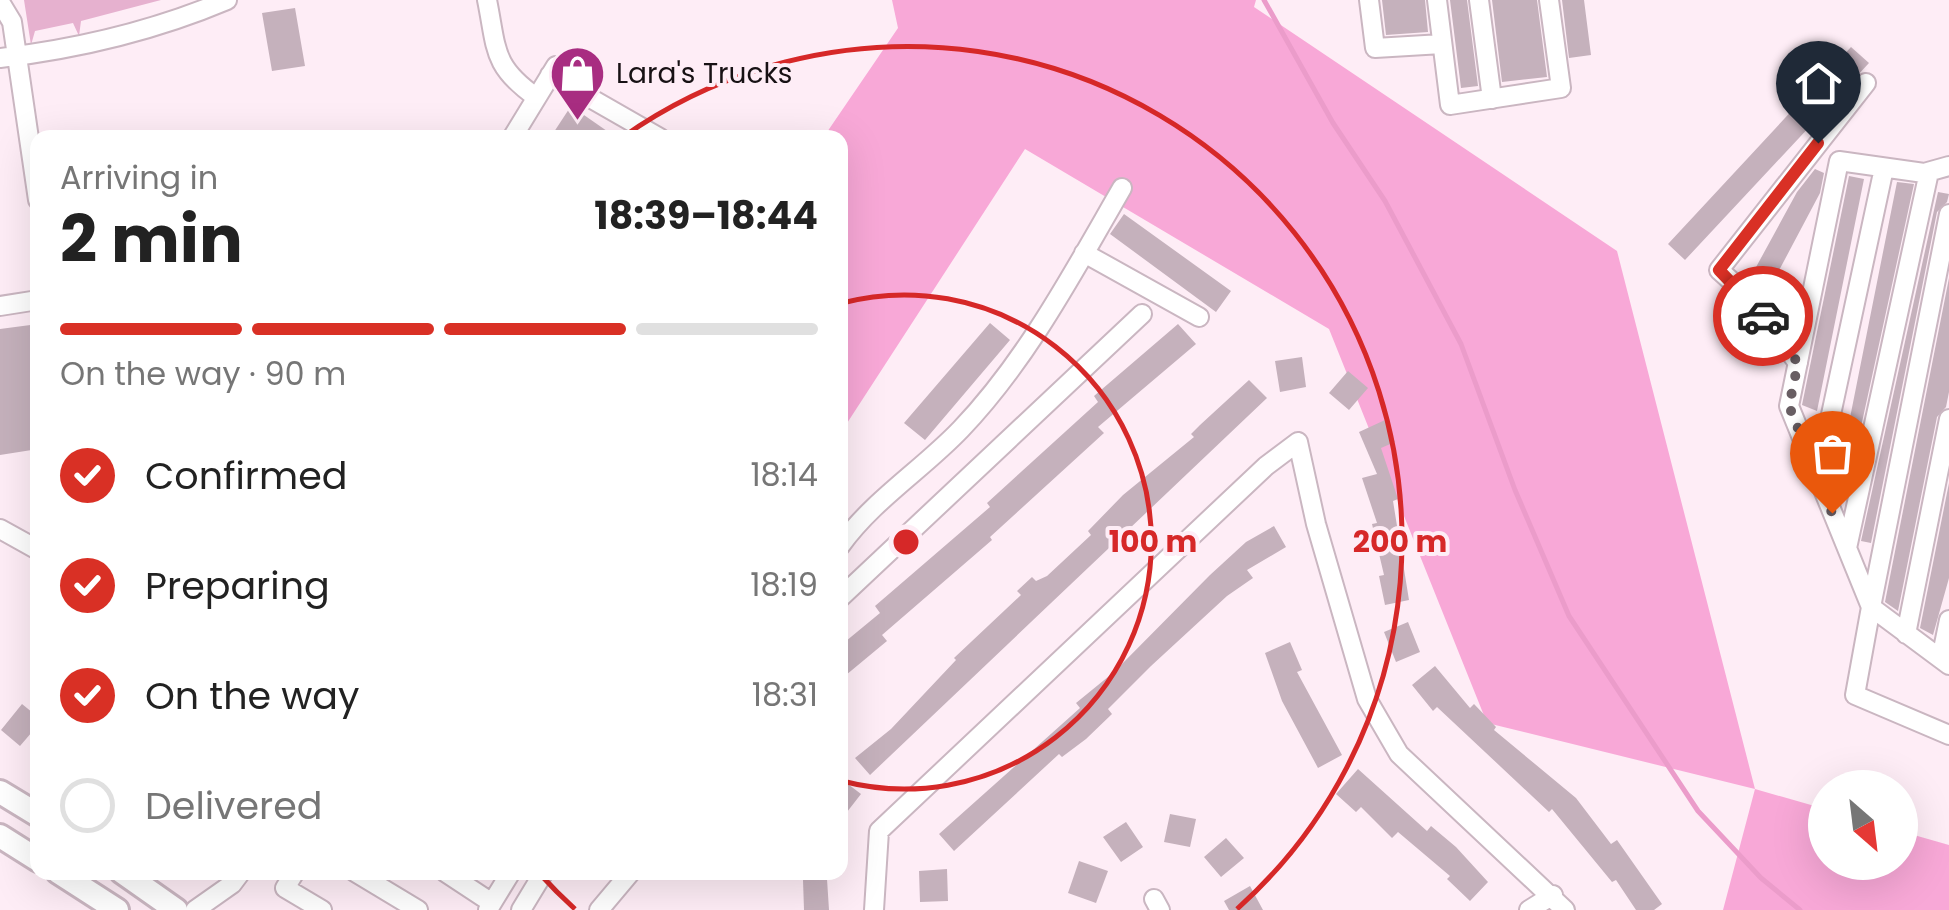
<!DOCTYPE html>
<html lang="en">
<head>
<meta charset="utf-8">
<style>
	:root { --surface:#fff; --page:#f2f2f2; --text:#222; --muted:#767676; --line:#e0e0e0; --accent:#d93025 }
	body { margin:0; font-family:Poppins,sans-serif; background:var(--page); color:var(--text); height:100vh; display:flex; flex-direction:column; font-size:38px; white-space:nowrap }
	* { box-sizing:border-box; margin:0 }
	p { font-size:32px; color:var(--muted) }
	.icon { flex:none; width:55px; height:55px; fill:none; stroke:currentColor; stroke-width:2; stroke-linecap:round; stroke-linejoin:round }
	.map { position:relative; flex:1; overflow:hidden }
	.details { position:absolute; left:30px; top:130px; width:818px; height:750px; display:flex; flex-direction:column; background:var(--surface); border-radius:20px; box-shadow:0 10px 40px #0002 }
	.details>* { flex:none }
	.needle { width:65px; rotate:152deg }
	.tools { position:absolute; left:1808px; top:770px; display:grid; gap:20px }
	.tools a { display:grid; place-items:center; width:110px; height:110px; border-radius:50%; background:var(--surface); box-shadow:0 10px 40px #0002; font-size:50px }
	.pin { position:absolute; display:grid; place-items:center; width:85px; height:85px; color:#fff; margin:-102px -42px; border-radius:50% 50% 50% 0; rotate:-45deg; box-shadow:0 0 10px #0007 }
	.pin .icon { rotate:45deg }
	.courier { position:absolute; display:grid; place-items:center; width:100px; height:100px; margin:-50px; border:8px solid #d93025; border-radius:50%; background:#fff; color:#222; box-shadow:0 2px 12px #0007 }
	.headline em { font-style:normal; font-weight:700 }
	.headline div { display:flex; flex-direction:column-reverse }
	.headline { display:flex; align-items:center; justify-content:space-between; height:170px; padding:0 30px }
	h1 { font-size:65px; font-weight:700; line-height:75px }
	.bar { display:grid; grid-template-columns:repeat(4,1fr); gap:15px 10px; align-content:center; height:120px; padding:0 30px }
	.bar i { height:12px; border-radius:8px; background:var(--line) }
	.bar .on { background:var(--accent) }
	.bar p { grid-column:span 4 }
	ol { padding:0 30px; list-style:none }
	li { display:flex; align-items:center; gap:30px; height:110px }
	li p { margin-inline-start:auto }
	li .icon { padding:10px; border-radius:50%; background:var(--accent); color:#fff; stroke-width:4 }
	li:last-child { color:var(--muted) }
	li i { width:55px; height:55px; border:5px solid var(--line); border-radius:50% }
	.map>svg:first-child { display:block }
</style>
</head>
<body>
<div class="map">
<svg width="1949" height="910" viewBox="0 0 1949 910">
	<rect width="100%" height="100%" fill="#feedf6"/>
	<path fill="#e6b1cf" d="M24,0H161L81,21L79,36L73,23L35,31L31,45Z"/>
	<path fill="#f8a8d7" d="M892,0H1256L1254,7L1617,251L1755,789L1825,809V862H1900V831L1949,845V910H1723L1755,789L1487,723L1329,329L1025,149L840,434V138H823L898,28Z"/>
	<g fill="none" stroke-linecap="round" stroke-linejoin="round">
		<path stroke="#eb9cca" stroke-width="5" d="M1264,0L1333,123L1385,201L1461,344L1515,490L1569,616L1698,811L1761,878L1800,910"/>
	</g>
	<path fill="#c5b1bc" d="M1382,0H1425L1428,32L1386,35Z
		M1450,0H1467L1478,86L1461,88Z
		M1492,0H1537L1547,77L1502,82Z
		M1562,0H1584L1591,55L1569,58Z
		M295,8L305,66L272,71L262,13Z
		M1851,47L1869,63L1685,260L1668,244Z
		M571,106L617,138H550Z
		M1815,169L1824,173L1820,193L1766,295L1749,280L1797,192Z
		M1849,176L1864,179L1817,411L1802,405Z
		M1897,182L1914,184L1847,491L1836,488Z
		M1938,192L1949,194L1947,202L1937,212L1871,543L1861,541Z
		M1124,214L1231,291L1216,312L1110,234Z
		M1949,278V392L1946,407L1937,417L1898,611L1885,602Z
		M990,323L1010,340L925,440L904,423Z
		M38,324V449L0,455V329Z
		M1178,324L1196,344L1098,427L1104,433L990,537L992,540L882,635L887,641L840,680V646L880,613L875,606L990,507L987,503L1098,402L1094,396Z
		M1302,357L1306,387L1280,392L1275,361Z
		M1348,371L1368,388L1349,410L1329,393Z
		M1249,380L1267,398L870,775L855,758L891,729L956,660L954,658L1021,595L1017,591L1032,577L1036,581L1047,576L1091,535L1088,531L1123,495L1194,437L1191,434L1200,425Z
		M1385,420L1395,442L1381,448L1398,499L1393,501L1409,600L1385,605L1379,576L1384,575L1372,524L1377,523L1362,478L1377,474L1359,432Z
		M1949,483V578L1933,635L1920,628Z
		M1274,526L1286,547L1247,570L1253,578L1227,596L1151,666L1108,709L1112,714L1086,739L1062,757L1059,754L954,851L939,834L1080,708L1076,703L1114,672L1210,575L1246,542Z
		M1408,622L1420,652L1396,662L1384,632Z
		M1290,642L1302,670L1297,672L1342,755L1318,768L1282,701L1265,653Z
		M1435,666L1470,708L1474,704L1496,727L1494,730L1576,798L1611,844L1617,840L1662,904L1654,910H1636L1616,880L1612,882L1552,809L1549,812L1437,707L1433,711L1412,685Z
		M22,704L38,717V725L20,746L1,730Z
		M1358,769L1427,831L1431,826L1456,847L1488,882L1470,901L1447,879L1450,876L1398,832L1392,838L1361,807L1356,812L1336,794Z
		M840,778L861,794L840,821Z
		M1170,814L1196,819L1190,847L1164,842Z
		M1126,822L1143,847L1121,862L1103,837Z
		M1226,838L1244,858L1221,877L1204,857Z
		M1079,861L1108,871L1096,903L1068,893Z
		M947,869L948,901L920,902L919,871Z
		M827,879L829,910H804L803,880Z
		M1250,886L1263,910H1229L1224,901Z"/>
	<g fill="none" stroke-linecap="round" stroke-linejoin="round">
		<defs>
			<path id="minor" d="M487,0C497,49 492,66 536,97
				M1369,0L1375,48L1442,44
				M1437,0L1450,105L1561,88L1549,0
				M1479,0L1492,99
				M0,2L12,22L38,200
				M0,58C76,49 156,30 227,0
				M550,75L660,138
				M512,138L556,66
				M1949,166L1924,173L1839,161L1789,406L1871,607L1855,695L1949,735
				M1949,214L1871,607L1949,665
				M1084,253L1199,317
				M0,306L38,300
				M1798,363L1748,296L1719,270L1866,83
				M1818,475L1884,168
				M0,529L38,550
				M840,546C873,500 923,469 961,429C1027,360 1074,271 1122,188
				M1847,548L1929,172
				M840,598L1142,314
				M1906,634L1949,419
				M1941,659L1949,620
				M295,872L285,888L322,910
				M355,872L418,910
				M445,872L492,903L488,910
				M1154,899L1160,910
				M492,903L511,872
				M195,910L232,884L241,872
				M521,910L544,872
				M599,910L631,872
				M874,910L879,831L1266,466L1298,442L1316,524L1367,699L1399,754L1565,910
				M1529,910L1553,895"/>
			<path id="major" d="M0,792L38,815
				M0,836L38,860
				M58,872L117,910
				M122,872L176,910"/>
		</defs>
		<use href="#minor" stroke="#cab6c1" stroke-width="22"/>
		<use href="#major" stroke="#cab6c1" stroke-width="28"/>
		<use href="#minor" stroke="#fff" stroke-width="18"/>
		<use href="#major" stroke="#fff" stroke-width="22"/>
	</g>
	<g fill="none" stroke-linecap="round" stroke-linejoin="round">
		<path stroke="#685e63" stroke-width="10" stroke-dasharray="0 18" d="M1763,316L1798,363L1789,406L1832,513"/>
		<path stroke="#d93025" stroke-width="12" d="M1763,316L1719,270L1818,143"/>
	</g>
	<g fill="none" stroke="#d62828" stroke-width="5">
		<path d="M842 303A247 247 0 1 1 842 781"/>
		<path d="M575 909A494 494 0 0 1 539 873M623 137A494 494 0 0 1 1237 909"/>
	</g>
	<defs>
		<symbol id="shop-pin" viewBox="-11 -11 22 30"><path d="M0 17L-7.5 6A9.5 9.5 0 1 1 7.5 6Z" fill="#a82d81" stroke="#feedf6"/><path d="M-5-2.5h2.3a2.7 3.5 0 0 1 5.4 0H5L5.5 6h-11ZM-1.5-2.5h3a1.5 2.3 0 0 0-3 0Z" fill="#fff"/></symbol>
	</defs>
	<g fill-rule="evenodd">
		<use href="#shop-pin" x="546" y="42" width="63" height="86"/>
	</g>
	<g text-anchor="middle" stroke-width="8" stroke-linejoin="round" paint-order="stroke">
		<g font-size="28" fill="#171114" stroke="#feedf6" text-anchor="start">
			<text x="616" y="83">Lara's Trucks</text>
		</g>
	</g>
	<circle cx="906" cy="542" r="15" fill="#d62828" stroke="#feedf6" stroke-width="5"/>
	<g font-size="30" text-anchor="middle" font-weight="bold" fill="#d62828" stroke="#feedf6" stroke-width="8" stroke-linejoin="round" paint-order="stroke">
		<text x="1153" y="552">100 m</text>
		<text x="1400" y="552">200 m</text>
	</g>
</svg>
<div class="tools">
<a><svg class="needle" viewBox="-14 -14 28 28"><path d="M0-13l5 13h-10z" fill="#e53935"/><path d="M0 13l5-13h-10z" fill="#767676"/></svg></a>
</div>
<div class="pin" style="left:1832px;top:513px;background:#ea580c"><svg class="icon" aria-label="bag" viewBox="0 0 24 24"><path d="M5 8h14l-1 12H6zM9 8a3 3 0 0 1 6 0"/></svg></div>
<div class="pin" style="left:1818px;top:143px;background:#1f2937"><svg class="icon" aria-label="home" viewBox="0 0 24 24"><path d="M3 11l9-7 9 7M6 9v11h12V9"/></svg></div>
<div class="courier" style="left:1763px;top:316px"><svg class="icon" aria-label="car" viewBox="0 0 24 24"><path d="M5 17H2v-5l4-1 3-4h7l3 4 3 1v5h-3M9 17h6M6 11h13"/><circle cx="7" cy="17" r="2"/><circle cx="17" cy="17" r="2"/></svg></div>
<section class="details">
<div class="headline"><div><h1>2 min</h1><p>Arriving in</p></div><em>18:39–18:44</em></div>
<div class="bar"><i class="on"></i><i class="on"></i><i class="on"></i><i></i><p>On the way · 90 m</p></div>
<ol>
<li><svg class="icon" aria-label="check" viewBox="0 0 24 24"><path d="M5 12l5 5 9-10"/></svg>Confirmed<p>18:14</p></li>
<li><svg class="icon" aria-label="check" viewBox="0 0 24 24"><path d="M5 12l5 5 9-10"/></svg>Preparing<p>18:19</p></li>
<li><svg class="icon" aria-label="check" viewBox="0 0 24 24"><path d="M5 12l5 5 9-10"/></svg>On the way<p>18:31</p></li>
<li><i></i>Delivered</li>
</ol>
</section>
</div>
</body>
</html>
